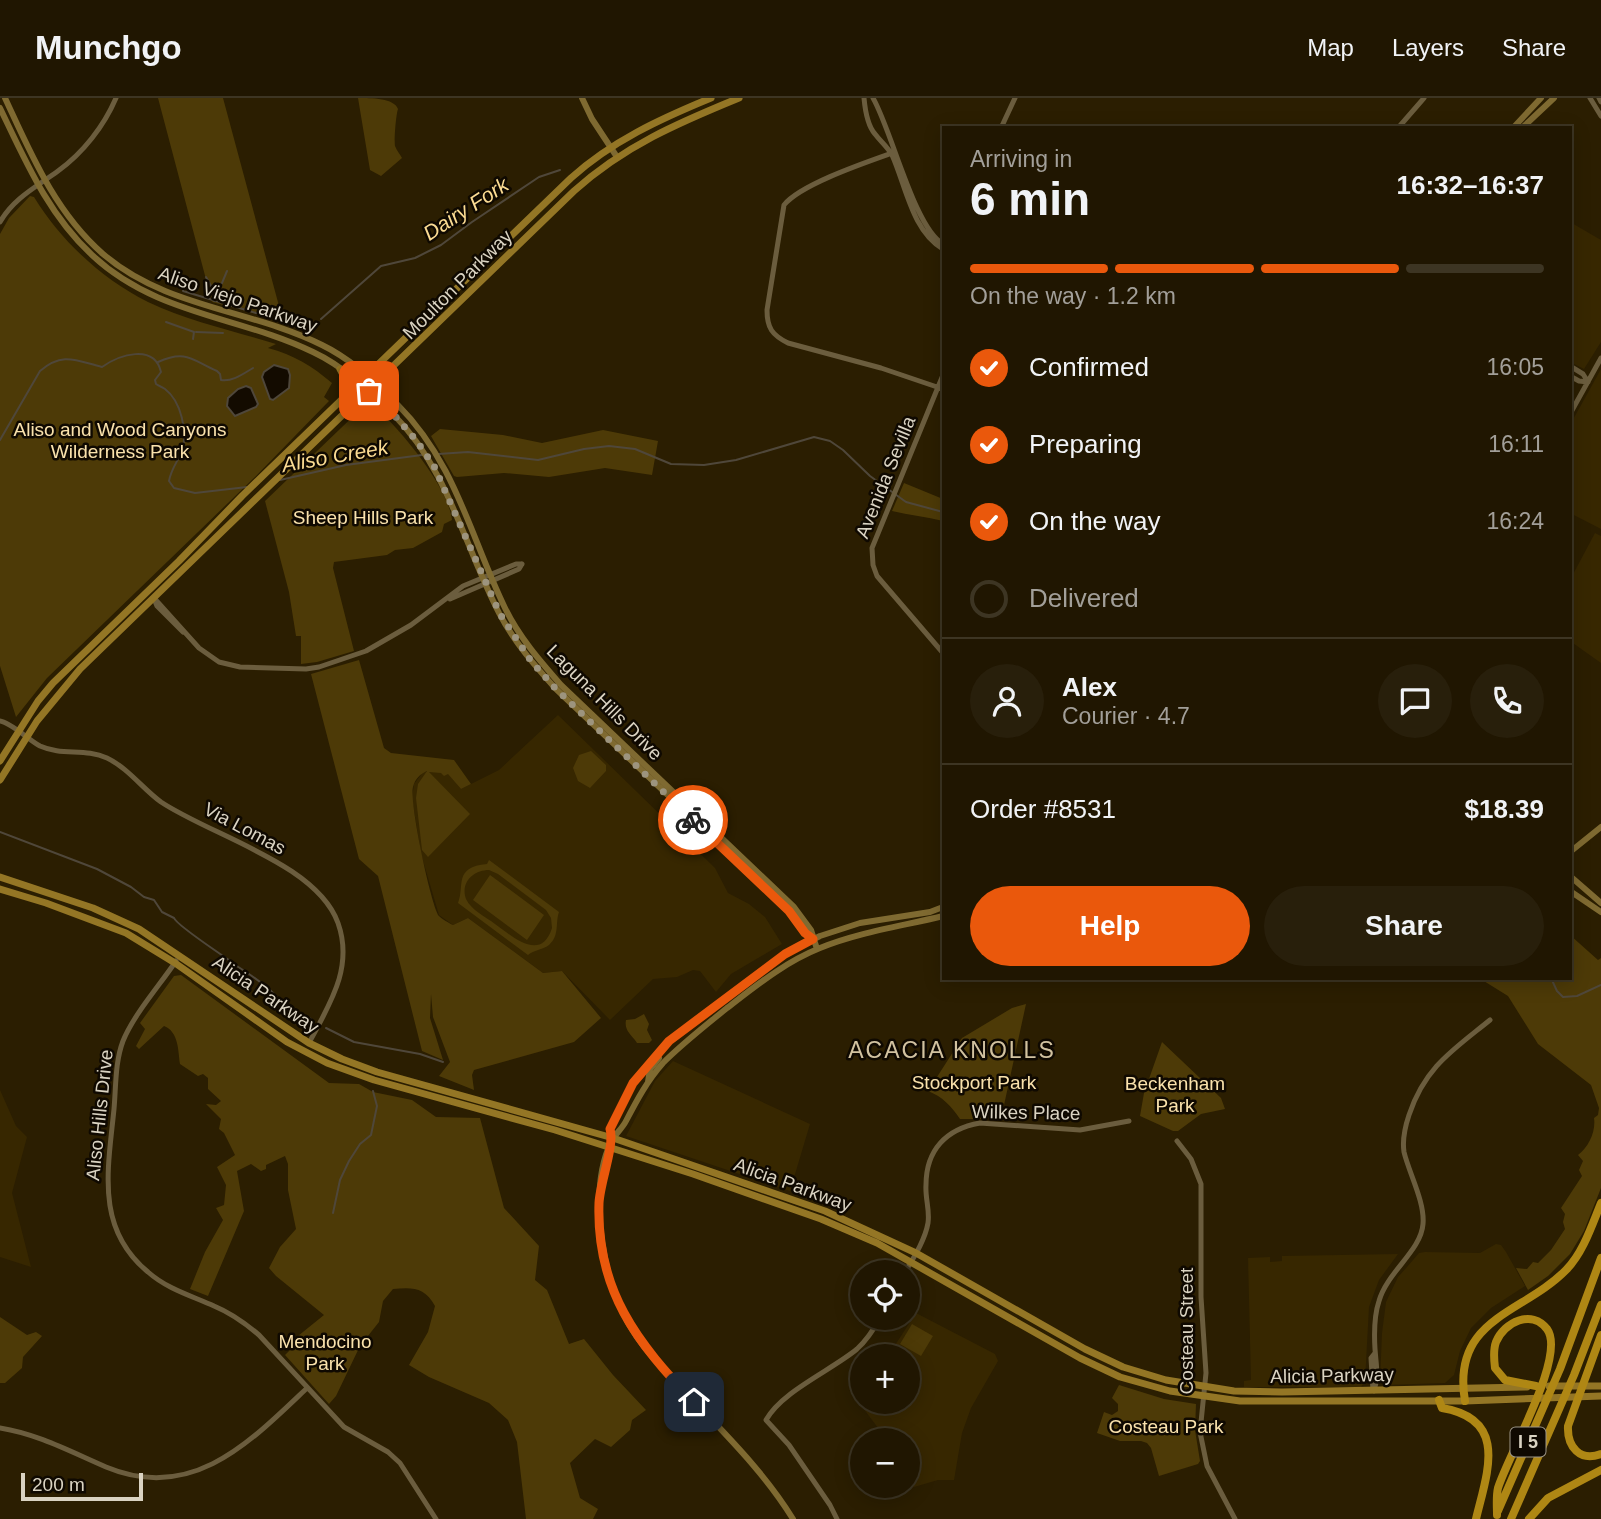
<!DOCTYPE html>
<html lang="en">
<head>
<meta charset="utf-8">
<style>
	:root { --surface:#201601; --page:#281f0b; --text:#f1f3f6; --muted:#a29f99; --line:#3d3523; --accent:#ea580c }
	body { margin:0; font-family:Helvetica,sans-serif; background:var(--page); color:var(--text); height:100vh; display:flex; flex-direction:column; font-size:26px; white-space:nowrap }
	* { box-sizing:border-box; margin:0 }
	p { font-size:23px; color:var(--muted) }
	.icon { flex:none; width:38px; height:38px; fill:none; stroke:currentColor; stroke-width:2; stroke-linecap:round; stroke-linejoin:round }
	.map { position:relative; flex:1; overflow:hidden }
	.details { position:absolute; left:942px; top:28px; width:630px; height:854px; display:flex; flex-direction:column; background:var(--surface); border-radius:0px; box-shadow:0 4px 18px #0003,0 0 0 2px var(--line) }
	.details>* { flex:none }
	.fabs { position:absolute; left:850px; top:1162px; display:grid; gap:14px }
	.fabs a { display:grid; place-items:center; width:70px; height:70px; border-radius:50%; background:var(--surface); box-shadow:0 4px 18px #0003,0 0 0 2px var(--line); font-size:35px }
	.scale { position:absolute; left:21px; bottom:18px; width:122px; box-sizing:border-box; padding-left:7px; border:4px solid #dad3c2; border-top:0; font-size:19px; line-height:24px; white-space:nowrap; color:#dad3c2; -webkit-text-stroke:5px #0f0901; paint-order:stroke }
	.pin { position:absolute; display:grid; place-items:center; width:60px; height:60px; color:#fff; margin:-30px; border-radius:14px; box-shadow:0 4px 10px #0006 }
	.courier { position:absolute; display:grid; place-items:center; width:70px; height:70px; margin:-35px; border:5px solid #ea580c; border-radius:50%; background:#fff; color:#222; box-shadow:0 2px 9px #0007 }
	.head em { font-style:normal; font-weight:700 }
	.head div { display:flex; flex-direction:column-reverse }
	.head { display:flex; align-items:center; justify-content:space-between; height:119px; padding:0 28px }
	h1 { font-size:46px; font-weight:700; line-height:52px }
	.bar { display:grid; grid-template-columns:repeat(4,1fr); gap:10px 7px; align-content:center; height:84px; padding:0 28px }
	.bar i { height:9px; border-radius:5px; background:var(--line) }
	.bar .active { background:var(--accent) }
	.bar p { grid-column:span 4 }
	.line { display:flex; align-items:center; gap:18px; padding:0 28px; border-top:2px solid var(--line) }
	.line div { flex:1 }
	.round { display:grid; place-items:center; flex:none; width:74px; height:74px; border-radius:37px; background:var(--page) }
	ol { padding:0 28px; list-style:none }
	li { display:flex; align-items:center; gap:21px; height:77px }
	li p { margin-inline-start:auto }
	li .icon { padding:7px; border-radius:50%; background:var(--accent); color:#fff; stroke-width:4 }
	li:last-child { color:var(--muted) }
	li i { width:38px; height:38px; border:4px solid var(--line); border-radius:50% }
	.cta { display:flex; gap:14px; margin-top:auto; padding:14px 28px }
	.cta a { flex:1; height:80px; border-radius:42px; background:var(--accent); color:#fff; font-size:28px; font-weight:700; line-height:80px; text-align:center }
	.cta a+a { background:var(--page); color:var(--text) }
	header { display:flex; align-items:center; gap:42px; box-sizing:border-box; height:98px; padding:0 35px; background:var(--surface); border-bottom:2px solid var(--line) }
	header strong { font-size:33px }
	nav { display:flex; gap:38px; margin-inline-start:auto; font-size:24px }
	.map>svg:first-child { display:block }
</style>
</head>
<body>
<header>
<strong>Munchgo</strong>
<nav><a>Map</a><a>Layers</a><a>Share</a></nav>
</header>
<div class="map">
<svg width="1601" height="1421" viewBox="0 0 1601 1421">
	<rect width="100%" height="100%" fill="#2b1e01"/>
	<path fill="#372700" d="M1570,124L1601,142V244L1584,271L1570,264Z
		M1601,271V431L1570,415V327Z
		M1595,435L1601,438V565L1570,543V482Z
		M558,617L715,770L728,795L749,806L765,819L782,846L731,876L716,894L700,873L693,872L677,879L653,881L610,922L562,873L543,875L468,820L453,827L439,817L421,756L412,700L414,686L423,674L430,673L448,675L461,691L499,672Z
		M673,963L810,1026L790,1093L626,1038L655,983Z
		M0,992L16,1028L27,1039L12,1095L31,1169L0,1159Z
		M1496,1146L1501,1147L1506,1154L1525,1188L1491,1210L1471,1230L1460,1253L1454,1277L1445,1285L1385,1287L1380,1283L1382,1235L1386,1204L1398,1179L1407,1169L1419,1155L1425,1154L1480,1155Z
		M1398,1156L1379,1182L1369,1209L1365,1283L1361,1289H1244V1283L1251,1282L1248,1160L1270,1159V1164L1282,1163V1158Z
		M916,1215L995,1256L998,1263L971,1310L962,1335L954,1382H938L914,1389L908,1378V1342H887L849,1291L863,1281V1304H908V1258H888Z"/>
	<path fill="#4d3a07" fill-rule="evenodd" d="M158,0H223L279,208L273,220L212,204Z
		M358,0C372,0 394,0 398,11C396,16 394,43 395,48C397,53 400,56 402,60L381,78L370,72Z
		M30,98L34,99C61,143 102,181 148,204C188,223 234,233 276,246L268,250C294,257 312,268 332,285L324,299L329,303L257,377L47,580L16,619L0,568V136L9,120Z
		M371,305C398,328 449,389 452,422L444,426L442,434L413,450L395,452L387,457L334,464L333,470L354,553L317,564L301,566V538H296L289,494L265,403L366,306Z
		M440,331L503,337L542,345L603,332L658,343L652,377L605,370L549,379L504,375L457,379L454,378L431,338Z
		M904,385L943,401V423C927,419 909,417 892,413Z
		M359,562L384,650L391,655L454,662L471,686L461,691L448,676L444,678L441,675L429,674L470,716L428,759L422,752L416,700L418,686L427,673C420,676 415,681 413,689C409,703 431,807 439,818C442,821 449,825 453,827L468,820L543,875L562,873L601,920L574,944L474,972L472,977L474,992L439,978L450,964L433,919L431,896L430,920L443,962L422,953L378,778L359,761L311,576Z
		M591,653L606,667V673L590,690L578,683L573,670L579,657Z
		M489,762L559,814C555,825 560,837 549,847C542,852 534,852 528,857L458,805C465,788 453,769 487,766ZM489,772L498,776L546,812L551,820L552,830C541,865 512,838 495,826C486,819 471,812 466,801C460,784 474,772 489,772Z
		M490,777L544,817L527,842L473,802Z
		M1570,837L1598,862L1601,860V1090L1584,1133L1570,1156L1548,1178L1528,1192L1516,1170L1527,1171L1533,1164L1538,1165L1551,1152L1565,1131L1563,1124L1565,1116L1561,1110L1582,1078L1579,1072L1583,1063L1578,1057C1589,1049 1596,1033 1594,1020L1598,1017L1599,1010L1591,987L1538,946L1508,898L1479,880H1570Z
		M181,877L329,985L359,986L373,994L412,1002L436,1019L480,1020L504,1110L539,1148L535,1182L547,1192L569,1246L584,1241L613,1277L646,1312L632,1322L630,1332L611,1349L595,1341L570,1365L580,1400L598,1411L593,1421H526L517,1344L508,1322L489,1305L429,1279L409,1267L428,1234L435,1208C425,1189 412,1189 393,1191L383,1203L379,1224L360,1248L336,1298L329,1306L285,1257L300,1242L298,1238L324,1217L276,1178L269,1170L280,1149L296,1131L288,1092V1066L285,1058L266,1067V1071L261,1073L251,1066L237,1073L244,1113L208,1198L190,1191L205,1154L223,1122L216,1110L224,1107L226,1087L217,1069L235,1057L224,1035L219,1031L221,1021L206,1006L216,1007L221,1003L208,991V980L203,976L198,978L180,966C178,953 179,934 164,928L139,951L136,948L145,931L140,925L174,878Z
		M1026,906L1001,1021H960C951,1008 943,999 928,993L962,940L1012,910Z
		M644,916L649,926L647,932L652,942L649,945H637C631,936 624,933 626,922L635,921Z
		M1162,944L1221,1000L1225,1011L1201,1016L1178,1033H1173L1140,1018L1144,995Z
		M0,1219L27,1237L36,1234L42,1238L23,1259L22,1270L5,1285H0Z
		M912,1226L933,1238L921,1258L900,1246Z
		M1119,1287L1164,1301L1196,1306L1195,1332L1200,1363L1198,1366L1159,1378L1151,1350L1147,1345L1141,1343H1120L1097,1335L1104,1314L1112,1317L1118,1313V1306L1112,1300Z"/>
	<path fill="#130b00" stroke="#4f473a" stroke-width="2" d="M274,267L288,271L290,277L289,290L273,302L270,301L262,279L264,274Z
		M246,288L251,290L258,306L256,309L235,318L227,308L228,300L238,291Z"/>
	<g fill="none" stroke-linecap="round" stroke-linejoin="round">
		<path stroke="#4f473a" stroke-width="2" d="M206,179L215,195L214,203
			M185,183L183,193L256,215L268,214
			M215,192L222,185L227,173
			M321,221L381,168L415,160L441,147L472,124L539,79L560,72
			M166,224L194,234L193,241
			M196,234L223,235
			M158,264C187,251 193,263 217,273L220,276L221,282C232,284 243,276 253,270
			M0,342L40,273C63,253 77,263 102,269C119,257 154,245 161,274L155,282L156,286C159,288 162,289 165,291C181,303 188,334 182,353C178,363 171,371 169,383L174,390L195,395L247,389
			M438,356L468,354L538,362L584,351L609,348L635,351L671,366L704,367L736,362L814,339L830,343L843,352L870,378L906,404L943,414
			M280,382L346,367L422,357
			M0,734L97,771L131,789L144,799L154,802L162,814L174,820C177,828 223,857 234,866C247,875 263,884 274,896C284,906 286,916 302,920
			M1551,880L1557,893L1563,899L1577,898L1601,887
			M306,919L311,921
			M326,930L354,944L420,956L443,964
			M333,1115L340,1082L349,1063L360,1046L371,1037L377,1008L373,993"/>
		<path stroke="#6b5d3e" stroke-width="5" d="M864,0C865,11 867,27 875,36C881,44 887,48 892,57C906,88 912,133 943,151
			M873,0C892,33 914,129 943,146
			M1590,0L1601,18
			M1599,0L1601,4
			M1001,30L1015,0
			M1398,30L1424,0
			M895,54C867,64 801,86 784,107L767,212C767,230 772,237 788,245L881,270L943,291
			M0,124C14,100 36,89 58,73C83,55 104,28 116,0
			M1570,268L1583,276L1588,284
			M943,277L872,450L873,467L877,478L943,555
			M1570,278L1579,283L1588,284
			M1570,316L1601,260
			M154,500L199,550L219,564L240,569L306,571L319,569L366,553L411,527L463,488L516,466H522
			M450,501L519,471L522,466
			M155,503L157,508L183,534
			M0,623C10,624 29,642 40,648C62,658 85,650 107,660C128,670 143,691 161,704C212,738 317,766 338,825C354,870 329,907 309,945
			M176,863C160,887 134,916 123,943C115,964 116,989 114,1011C108,1072 95,1130 148,1174C167,1191 192,1198 214,1208C231,1215 245,1225 259,1237L344,1329L388,1354L400,1365L436,1421
			M1177,1043L1191,1061L1201,1086V1199L1206,1275L1200,1334L1207,1368L1235,1421
			M905,1174C914,1159 925,1142 928,1125C930,1112 925,1100 926,1087C926,1052 946,1031 980,1025L1080,1032L1129,1023
			M1373,1292L1371,1260L1375,1255
			M1374,1293C1379,1278 1376,1266 1375,1251C1374,1235 1374,1218 1379,1203C1387,1174 1421,1153 1423,1126C1425,1104 1409,1075 1404,1054C1402,1041 1405,1029 1409,1017C1425,969 1453,952 1490,922
			M0,1330C38,1336 71,1354 106,1369C192,1405 250,1344 307,1290
			M837,1421L830,1407L789,1347L766,1322C782,1293 832,1272 857,1251C867,1242 874,1231 880,1220"/>
		<path stroke="#7f6a31" stroke-width="6" d="M5,0C31,56 55,114 103,156C166,210 250,211 322,247C351,261 375,283 397,306C456,365 470,438 505,510C519,539 540,563 561,587L794,809L811,832L817,851
			M582,0L592,21L617,59
			M0,10C26,64 48,116 92,157C156,217 239,218 313,254C343,268 370,293 393,316C448,371 464,447 499,515C514,544 535,568 556,591L789,812L805,835L813,841
			M1513,30L1541,0
			M1522,30L1554,0
			M1570,754L1601,729
			M1570,778L1601,805
			M1570,793L1601,814
			M648,984L650,971L659,960
			M613,1040L610,1031L633,985L669,943L785,856L820,838L860,825L930,814L943,809
			M793,1421C766,1377 730,1341 695,1304C670,1278 644,1254 627,1223C602,1177 588,1092 611,1044C615,1036 622,1031 626,1023C637,1002 647,983 663,965C683,945 705,928 727,910C757,887 785,864 820,850C859,834 903,828 943,818"/>
		<path stroke="#947625" stroke-width="7" d="M340,271L348,286L344,297
			M0,663L38,603L53,585L179,463L242,398L571,80C612,43 660,21 711,0
			M0,682L37,623L80,571L574,93C624,48 678,25 739,0
			M0,779L93,810L139,831L309,945L342,961L377,974L613,1040L825,1113L916,1155L1085,1251L1123,1269L1166,1282L1234,1293L1282,1294L1527,1289
			M0,791L46,805L126,835L175,865L287,944L327,965L374,982L555,1032L693,1076L821,1121L877,1145L1080,1260L1120,1279L1170,1293L1240,1303H1465L1601,1298
			M1549,1288H1601"/>
		<path stroke="#af8714" stroke-width="8" d="M1601,1237L1568,1328C1567,1349 1580,1364 1601,1356
			M1439,1302L1442,1310C1509,1321 1487,1375 1476,1421
			M1465,1303C1451,1220 1523,1216 1566,1172C1583,1155 1592,1127 1601,1105
			M1498,1413L1560,1271L1601,1160
			M1497,1417C1497,1408 1496,1398 1498,1390C1508,1357 1567,1258 1547,1231C1532,1211 1504,1224 1496,1244C1493,1252 1494,1262 1495,1270L1505,1282L1536,1288
			M1511,1421L1574,1277L1601,1207
			M1529,1421L1548,1400L1601,1372"/>
	</g>
	<g fill="none" stroke-linecap="round" stroke-linejoin="round">
		<path stroke="#9d947e" stroke-width="7" stroke-dasharray="0 12.6" d="M369,293L395,318L416,342L434,368L500,516L531,563L556,591L693,722"/>
		<path stroke="#ea580c" stroke-width="9" d="M693,722L789,813L805,835L813,841L785,856L669,943L633,985L610,1031C615,1047 600,1084 599,1105C596,1192 637,1245 694,1304"/>
	</g>
	<g text-anchor="middle" stroke-width="5" stroke-linejoin="round" paint-order="stroke">
		<rect fill="#0f0901" stroke="#9d9688" stroke-width="2" x="1510.5" y="1329.5" width="35" height="29" rx="5"/>
		<g font-size="18" font-weight="bold" fill="#dad3c2">
			<text x="1528" y="1350">I 5</text>
		</g>
		<g font-size="19" fill="#dad3c2" stroke="#0f0901">
			<text transform="translate(457 186) rotate(-45)" y="7">Moulton Parkway</text>
			<text transform="translate(238 201) rotate(19)" y="7">Aliso Viejo Parkway</text>
			<text transform="translate(885 379) rotate(-68)" y="7">Avenida Sevilla</text>
			<text transform="translate(605 604) rotate(45)" y="7">Laguna Hills Drive</text>
			<text transform="translate(245 730) rotate(28)" y="7">Via Lomas</text>
			<text transform="translate(266 896) rotate(34)" y="7">Alicia Parkway</text>
			<text transform="translate(1026 1014) rotate(1)" y="7">Wilkes Place</text>
			<text transform="translate(99 1017) rotate(-84)" y="7">Aliso Hills Drive</text>
			<text transform="translate(793 1086) rotate(20)" y="7">Alicia Parkway</text>
			<text transform="translate(1186 1233) rotate(-90)" y="7">Costeau Street</text>
			<text transform="translate(1332 1277) rotate(-1)" y="7">Alicia Parkway</text>
		</g>
		<g font-size="19" fill="#fae2ac" stroke="#0f0901">
			<text x="120" y="338">Aliso and Wood Canyons<tspan x="120" dy="22">Wilderness Park</tspan></text>
			<text x="363" y="426">Sheep Hills Park</text>
			<text x="974" y="991">Stockport Park</text>
			<text x="1175" y="992">Beckenham<tspan x="1175" dy="22">Park</tspan></text>
			<text x="325" y="1250">Mendocino<tspan x="325" dy="22">Park</tspan></text>
			<text x="1166" y="1335">Costeau Park</text>
		</g>
		<g font-size="21" font-style="italic" fill="#fbdb92" stroke="#0f0901">
			<text transform="translate(466 111) rotate(-33)" y="7">Dairy Fork</text>
			<text transform="translate(335 358) rotate(-10)" y="7">Aliso Creek</text>
		</g>
		<g font-size="23" letter-spacing="2" fill="#d2c2a0" stroke="#0f0901">
			<text x="952" y="960">ACACIA KNOLLS</text>
		</g>
	</g>
</svg>
<div class="fabs">
<a><svg class="icon" aria-label="locate" viewBox="0 0 24 24"><circle cx="12" cy="12" r="6"/><path d="M12 2v4M12 18v4M2 12h4M18 12h4"/></svg></a>
<a>+</a>
<a>−</a>
</div>
<div class="scale">200 m</div>
<div class="pin" style="left:369px;top:293px;background:#ea580c"><svg class="icon" aria-label="bag" viewBox="0 0 24 24"><path d="M5 8h14l-1 12H6zM9 8a3 3 0 0 1 6 0"/></svg></div>
<div class="pin" style="left:694px;top:1304px;background:#1f2937"><svg class="icon" aria-label="home" viewBox="0 0 24 24"><path d="M3 11l9-7 9 7M6 9v11h12V9"/></svg></div>
<div class="courier" style="left:693px;top:722px"><svg class="icon" aria-label="bike" viewBox="0 0 24 24"><circle cx="6" cy="16" r="4"/><circle cx="18" cy="16" r="4"/><path d="M6 16l4-8h5l3 8M10 8l3 8H6M13 5h3"/></svg></div>
<section class="details">
<div class="head"><div><h1>6 min</h1><p>Arriving in</p></div><em>16:32–16:37</em></div>
<div class="bar"><i class="active"></i><i class="active"></i><i class="active"></i><i></i><p>On the way · 1.2 km</p></div>
<ol>
<li><svg class="icon" aria-label="check" viewBox="0 0 24 24"><path d="M5 12l5 5 9-10"/></svg>Confirmed<p>16:05</p></li>
<li><svg class="icon" aria-label="check" viewBox="0 0 24 24"><path d="M5 12l5 5 9-10"/></svg>Preparing<p>16:11</p></li>
<li><svg class="icon" aria-label="check" viewBox="0 0 24 24"><path d="M5 12l5 5 9-10"/></svg>On the way<p>16:24</p></li>
<li><i></i>Delivered</li>
</ol>
<div class="line" style="height:126px"><a class="round"><svg class="icon" aria-label="person" viewBox="0 0 24 24"><circle cx="12" cy="8" r="4"/><path d="M4 21q1-7 8-7t8 7"/></svg></a><div><b>Alex</b><p>Courier · 4.7</p></div><a class="round"><svg class="icon" aria-label="chat" viewBox="0 0 24 24"><path d="M4 5h16v11H9l-5 4z"/></svg></a><a class="round"><svg class="icon" aria-label="phone" viewBox="0 0 24 24"><path d="M5 4h4l2 5-3 2q2 4 5 5l2-3 5 2v4C11 20 4 13 5 4z"/></svg></a></div>
<div class="line" style="height:91px"><div>Order #8531</div><b>$18.39</b></div>
<div class="cta"><a>Help</a><a>Share</a></div>
</section>
</div>
</body>
</html>
